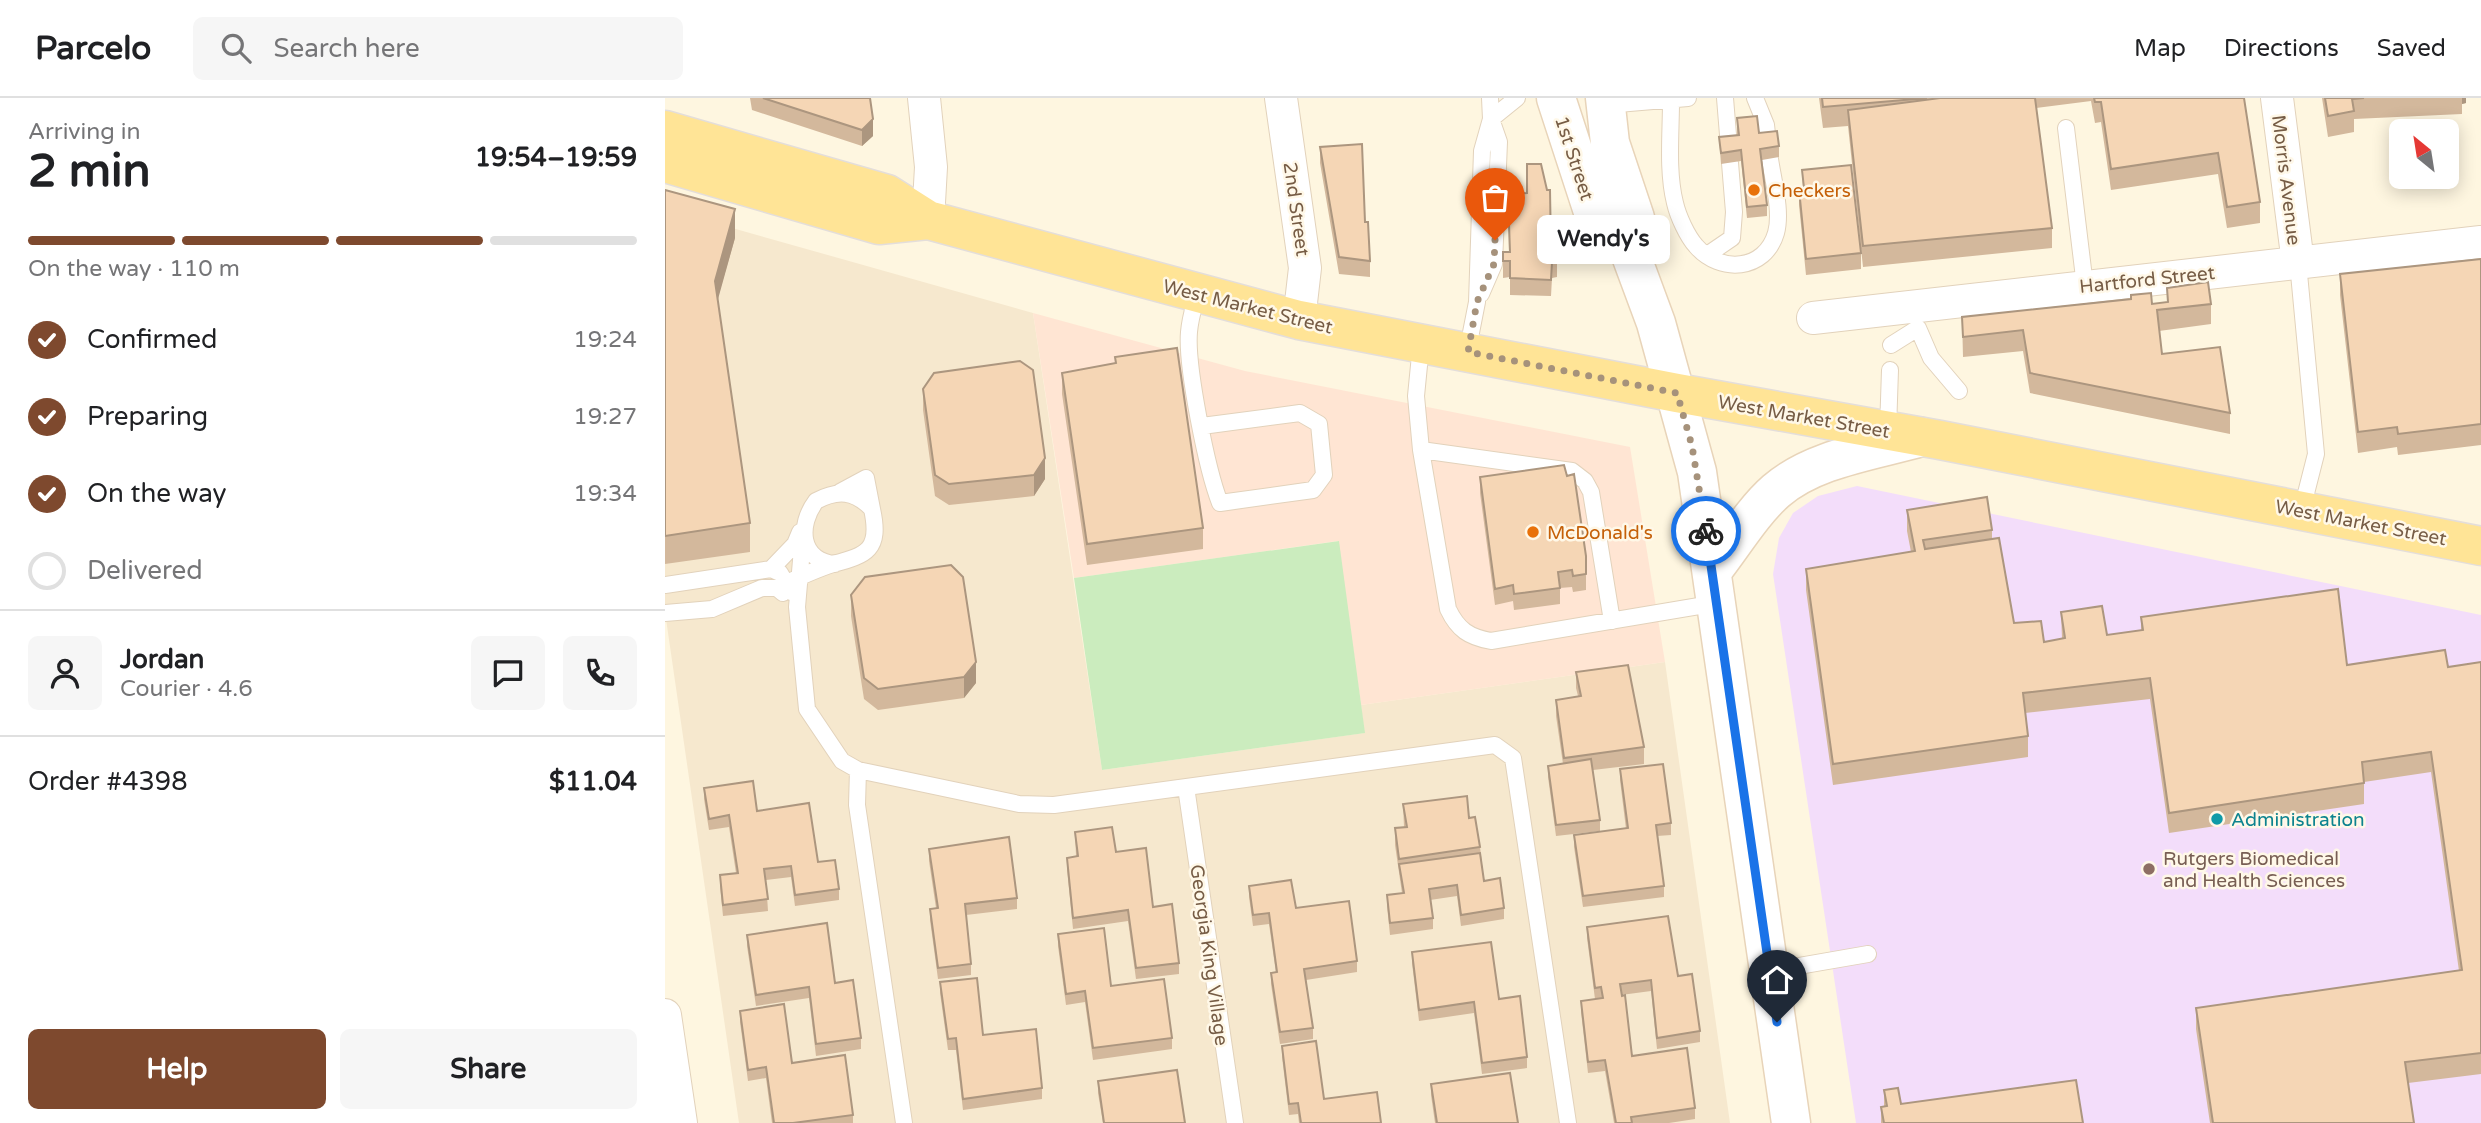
<!DOCTYPE html>
<html lang="en">
<head>
<meta charset="utf-8">
<style>
	:root { --surface:#fff; --page:#f6f6f6; --text:#202124; --muted:#757577; --line:#e0e0e0; --accent:#7e492e }
	body { margin:0; font-family:"Varela Round",sans-serif; background:var(--page); color:var(--text); height:100vh; display:flex; flex-direction:column; font-size:26px; white-space:nowrap }
	* { box-sizing:border-box; margin:0 }
	p { font-size:23px; color:var(--muted) }
	.icon { flex:none; width:38px; height:38px; fill:none; stroke:currentColor; stroke-width:2; stroke-linecap:round; stroke-linejoin:round }
	.map { position:relative; flex:1; overflow:hidden }
	.panel { display:flex; flex-direction:column; background:var(--surface); width:665px }
	.panel>* { flex:none }
	.needle { width:46px; rotate:330deg }
	.controls { position:absolute; left:1724px; top:21px; display:grid; gap:14px }
	.controls a { display:grid; place-items:center; width:70px; height:70px; border-radius:10px; background:var(--surface); box-shadow:0 4px 18px #0003; font-size:35px }
	.pin { position:absolute; display:grid; place-items:center; width:60px; height:60px; color:#fff; margin:-72px -30px; border-radius:50% 50% 50% 0; rotate:-45deg; box-shadow:0 0 7px #0007 }
	.pin .icon { rotate:45deg }
	.courier { position:absolute; display:grid; place-items:center; width:70px; height:70px; margin:-35px; border:5px solid #1a73e8; border-radius:50%; background:#fff; color:#222; box-shadow:0 2px 9px #0007 }
	.bubble { position:absolute; height:49px; border-radius:10px; background:var(--surface); box-shadow:0 4px 18px #0003; font-size:23px; font-weight:800; line-height:49px; text-align:center }
	.headline em { font-style:normal; font-weight:800 }
	.headline div { display:flex; flex-direction:column-reverse }
	.headline { display:flex; align-items:center; justify-content:space-between; height:119px; padding:0 28px }
	h1 { font-size:46px; font-weight:800; line-height:52px }
	.bar { display:grid; grid-template-columns:repeat(4,1fr); gap:10px 7px; align-content:center; height:84px; padding:0 28px }
	.bar i { height:9px; border-radius:5px; background:var(--line) }
	.bar .on { background:var(--accent) }
	.bar p { grid-column:span 4 }
	.line { display:flex; align-items:center; gap:18px; padding:0 28px; border-top:2px solid var(--line) }
	.line div { flex:1 }
	.round { display:grid; place-items:center; flex:none; width:74px; height:74px; border-radius:10px; background:var(--page) }
	ol { padding:0 28px; list-style:none }
	li { display:flex; align-items:center; gap:21px; height:77px }
	li p { margin-inline-start:auto }
	li .icon { padding:7px; border-radius:50%; background:var(--accent); color:#fff; stroke-width:4 }
	li:last-child { color:var(--muted) }
	li i { width:38px; height:38px; border:4px solid var(--line); border-radius:50% }
	.action { display:flex; gap:14px; margin-top:auto; padding:14px 28px }
	.action a { flex:1; height:80px; border-radius:10px; background:var(--accent); color:#fff; font-size:28px; font-weight:800; line-height:80px; text-align:center }
	.action a+a { background:var(--page); color:var(--text) }
	header { display:flex; align-items:center; gap:42px; box-sizing:border-box; height:98px; padding:0 35px; background:var(--surface); border-bottom:2px solid var(--line) }
	header strong { font-size:33px }
	nav { display:flex; gap:38px; margin-inline-start:auto; font-size:24px }
	.search { width:490px; height:63px; background:var(--page); display:flex; align-items:center; gap:18px; box-sizing:border-box; padding:0 24px; border-radius:10px; color:var(--muted); font-size:26px }
	main { display:flex; flex:1; min-height:0 }
	.map>svg:first-child { display:block }
</style>
</head>
<body>
<header>
<strong>Parcelo</strong>
<div class="search"><svg class="icon" aria-label="search" viewBox="0 0 24 24"><circle cx="10" cy="10" r="6"/><path d="M15 15l6 6"/></svg>Search here</div>
<nav><a>Map</a><a>Directions</a><a>Saved</a></nav>
</header>
<main>
<section class="panel">
<div class="headline"><div><h1>2 min</h1><p>Arriving in</p></div><em>19:54–19:59</em></div>
<div class="bar"><i class="on"></i><i class="on"></i><i class="on"></i><i></i><p>On the way · 110 m</p></div>
<ol>
<li><svg class="icon" aria-label="check" viewBox="0 0 24 24"><path d="M5 12l5 5 9-10"/></svg>Confirmed<p>19:24</p></li>
<li><svg class="icon" aria-label="check" viewBox="0 0 24 24"><path d="M5 12l5 5 9-10"/></svg>Preparing<p>19:27</p></li>
<li><svg class="icon" aria-label="check" viewBox="0 0 24 24"><path d="M5 12l5 5 9-10"/></svg>On the way<p>19:34</p></li>
<li><i></i>Delivered</li>
</ol>
<div class="line" style="height:126px"><a class="round"><svg class="icon" aria-label="person" viewBox="0 0 24 24"><circle cx="12" cy="8" r="4"/><path d="M4 21q1-7 8-7t8 7"/></svg></a><div><b>Jordan</b><p>Courier · 4.6</p></div><a class="round"><svg class="icon" aria-label="chat" viewBox="0 0 24 24"><path d="M4 5h16v11H9l-5 4z"/></svg></a><a class="round"><svg class="icon" aria-label="phone" viewBox="0 0 24 24"><path d="M5 4h4l2 5-3 2q2 4 5 5l2-3 5 2v4C11 20 4 13 5 4z"/></svg></a></div>
<div class="line" style="height:91px"><div>Order #4398</div><b>$11.04</b></div>
<div class="action"><a>Help</a><a>Share</a></div>
</section>
<div class="map">
<svg width="1816" height="1025" viewBox="0 0 1816 1025">
	<rect width="100%" height="100%" fill="#fef6e0"/>
	<path fill="#f6e8ce" d="M0,111L368,215L437,672L699,635L696,607L1000,564L1065,1025H74L0,514Z"/>
	<path fill="#ffe5d3" d="M368,215L580,273L965,349L1000,564L696,607L673,443L409,480Z"/>
	<path fill="#f3ddfa" d="M1192,388L1816,517V1025H1191L1108,476L1114,440L1128,415L1153,398Z"/>
	<path fill="#cbecbe" d="M674,443L700,635L437,672L409,480Z"/>
	<g fill="none" stroke-linecap="round" stroke-linejoin="round">
		<defs>
			<path id="service" d="M1060,0L1064,49
				M1090,0L1101,27L1103,45
				M1006,3C1006,36 1002,73 1010,105C1013,118 1022,138 1031,148C1055,176 1100,173 1111,135C1117,114 1108,82 1105,61
				M941,7L1023,0
				M1401,30L1420,188
				M1042,157L1067,140L1069,114L1065,65
				M1633,165L1651,356L1637,411
				M532,196C529,208 525,221 524,234C521,268 542,372 555,405L648,392L659,377L654,326L635,315L537,328
				M816,196L829,166L834,44L826,21L825,0
				M756,247L751,298L756,352L783,511C793,532 804,539 826,543L1052,505
				M1226,247L1253,230L1266,260L1294,293
				M802,255L812,204L817,53L826,21L852,0
				M1223,332L1225,272
				M756,352L907,373L920,383L926,394L947,523
				M175,394L201,380L207,411
				M138,439L132,509L142,611L177,663L193,672L354,706L389,707L830,647L848,660L903,1025
				M106,471L130,446L135,434
				M0,487L106,471L115,475L126,494
				M112,490C130,481 149,472 168,466C202,457 216,452 207,411C190,393 173,391 151,403C133,427 134,462 170,466
				M0,515L47,511L97,490H112L118,495
				M193,672L192,707L239,1025
				M521,689L570,1025
				M1105,873L1203,856"/>
			<path id="minor" d="M259,0L266,69L263,122
				M616,0L640,170L634,222
				M1612,0L1633,165
				M1148,220L1816,144
				M0,917L16,1025"/>
			<path id="secondary" d="M891,0L934,132L961,144
				M940,0L945,45L970,120L961,144L991,225L1032,374L1126,1025
				M1048,472C1067,448 1088,413 1111,393C1149,360 1208,353 1256,339"/>
			<path id="primary" d="M0,32L222,96L263,122L634,222L1012,295L1275,342L1816,448
				M0,65L214,127L263,122"/>
		</defs>
		<use href="#service" stroke="#e2d2bb" stroke-width="18"/>
		<use href="#minor" stroke="#e2d2bb" stroke-width="34"/>
		<use href="#secondary" stroke="#e8d4b9" stroke-width="41"/>
		<use href="#primary" stroke="#e4deda" stroke-width="41"/>
		<use href="#service" stroke="#fff" stroke-width="16"/>
		<use href="#minor" stroke="#fff" stroke-width="32"/>
		<use href="#secondary" stroke="#fff" stroke-width="38"/>
		<use href="#primary" stroke="#ffe496" stroke-width="38"/>
	</g>
	<path fill="#d3b89c" d="M85,0H205L208,38L197,48L87,12Z
		M1154,0H1579L1595,104V125L1562,130L1553,76L1446,92L1436,24L1430,25L1426,3L1371,10L1387,130V150L1198,169L1183,28L1158,30Z
		M1657,0H1801V5L1797,6V16L1689,21V34L1663,39Z
		M1072,20L1114,48V59L1097,62L1102,107V118L1082,120L1076,63L1056,66L1054,39L1072,37Z
		M655,49L700,124L705,163V179L674,176L655,65Z
		M1137,72L1196,155V171L1141,177L1134,107V91H1138Z
		M0,92L70,140L52,202L85,425V454L0,466Z
		M862,95L886,152H892V179L887,180L886,198L845,197V179L838,180V163L844,154L843,97Z
		M1816,161V347L1733,357L1732,349L1693,355L1675,197V176Z
		M1502,190L1546,206V226L1494,233L1497,256L1565,315V336L1365,295L1358,253L1298,259L1297,219L1466,201V197L1487,206L1502,204Z
		M450,259L538,430V451L422,467L397,296V275L450,266Z
		M258,291L380,381L369,398L284,407L270,398L258,312Z
		M815,379L921,458V492L908,494L907,489L895,490V506L849,512L848,503L830,507L815,395Z
		M1242,412L1327,432V441L1349,525L1379,544L1397,541L1396,514L1442,537L1476,532V519L1682,567L1783,569L1816,564V976L1743,985L1749,1025H1545L1531,931V910L1794,873L1766,674L1699,684V706L1504,735L1485,601L1360,615L1363,638V659L1168,687L1141,492V471L1246,454L1242,433Z
		M186,497L311,585L299,600L213,612L199,601L186,518Z
		M911,574L979,649V666L928,672L935,722V733L891,738L883,679V668L898,666L891,618V602L913,598L911,590Z
		M955,671L1006,725V737L992,738L999,788V799L918,809L909,749V737L961,731L955,682Z
		M39,690L92,713L153,764L174,791V802L130,808L126,779L101,782L103,813L58,818L55,788V777L71,775L64,729L44,732L39,701Z
		M738,706L804,720L815,749L819,783L839,810V821L796,828L792,798L765,802L768,820V831L725,837L722,808V797L737,795L730,747V730L739,729Z
		M410,734L451,754L488,809L514,865V876L471,881L463,823L408,831L402,771V760L411,758Z
		M264,751L352,800V811L301,817L306,866V877L273,881L265,822V811L271,810L264,763Z
		M584,788L631,810L692,863V874L641,882L648,930V941L615,946L606,886V875H611L604,826L588,828L584,799Z
		M922,829L1013,878L1035,933V944L992,951L986,893L956,897L967,958L1030,1010V1021L1004,1025H949L940,973L923,975L916,914V903L930,901L922,840Z
		M393,836L446,888L507,940V951L428,962L420,904L401,907L393,848Z
		M82,837L170,885L196,940V951L151,958L144,900L91,908L82,848Z
		M747,854L834,901L862,959V970L817,976L809,915L754,923L747,865Z
		M275,884L318,937L377,990V1001L298,1012L291,952H283L275,895Z
		M75,913L127,965L188,1017V1025H107L101,980L83,983L75,924Z
		M617,948L659,1001L716,1025H634L633,1016L624,1017L617,959Z
		M433,983L520,1025H438L433,995Z
		M766,986L853,1025H770L766,997Z
		M1219,992L1236,1006L1418,1025H1216V1009L1219,1008Z"/>
	<path fill="#ac967f" d="M1797,0H1801V5L1797,6Z
		M208,21V38L197,48V32Z
		M70,111V140L50,212V183Z
		M380,360V381L369,398V377Z
		M311,564V585L299,600V579Z"/>
	<path fill="#f5d6b5" stroke="#ac967f" stroke-width="2" d="M98,0H205L208,21L197,32Z
		M1157,0H1262L1158,9Z
		M1275,0H1370L1387,130L1198,148L1183,12Z
		M1429,0H1579L1595,104L1562,109L1553,55L1446,71L1436,4H1430Z
		M1660,0H1699L1687,1L1689,13L1663,18Z
		M1092,18L1094,35L1112,33L1114,48L1095,51L1102,107L1082,109L1076,52L1056,55L1054,39L1074,37L1072,20Z
		M697,46L700,124H703L705,163L674,159L655,49Z
		M862,66H876L882,92H885L886,152H892V163L887,164L886,182L845,180V163H838V154H845L843,97L862,95Z
		M1186,67L1196,155L1141,161L1134,91L1139,90L1137,72Z
		M0,92L70,111L50,183L85,425L0,438Z
		M1816,161V326L1733,336L1732,329L1693,334L1675,176Z
		M1543,184L1546,206L1492,212L1497,256L1555,249L1565,315L1365,275L1358,232L1298,239L1297,219L1466,201V197L1486,195L1487,206L1503,204L1502,190Z
		M512,250L538,430L422,446L397,275L451,265L450,259Z
		M355,263L368,272L380,360L369,377L284,386L270,377L258,291L269,275Z
		M899,367L902,378L909,376L921,458V476L908,478L907,472L893,474L895,490L849,496L848,487L830,491L815,379Z
		M1322,399L1327,432L1258,442L1260,451L1334,440L1349,525L1376,523L1379,544L1400,540L1396,514L1437,508L1442,537L1478,532L1476,519L1673,491L1682,567L1780,552L1783,569L1816,564V955L1740,964L1749,1025H1548L1531,910L1797,872L1766,654L1697,664L1699,685L1504,715L1485,580L1358,595L1363,638L1168,666L1141,471L1250,453L1242,412Z
		M286,467L298,479L311,564L299,579L213,591L199,580L186,497L200,479Z
		M963,567L979,649L899,660L891,602L916,598L911,574Z
		M926,661L935,722L891,727L883,668Z
		M998,666L1006,725L991,727L999,788L918,798L909,737L963,730L955,671Z
		M88,683L92,713L144,705L153,764L170,762L174,791L130,797L126,768L99,771L103,801L58,807L55,777L73,775L64,717L44,721L39,690Z
		M802,698L804,720L810,719L815,749L734,761L730,730L742,729L738,706Z
		M447,729L451,754L481,750L488,809L507,806L514,865L471,870L463,812L408,820L402,760L413,758L410,734Z
		M344,739L352,800L300,806L306,866L273,870L265,811L273,810L264,751Z
		M815,755L819,783L835,780L839,810L796,817L792,787L764,791L768,820L725,825L722,797L739,795L734,766Z
		M626,782L631,810L684,803L692,863L639,871L648,930L615,934L606,875L612,874L604,815L588,817L584,788Z
		M1003,818L1013,878L1027,876L1035,933L992,940L986,882L955,886L957,898L960,897L967,958L1022,950L1030,1010L966,1019L967,1025H951L940,962L923,964L916,903L938,900L936,889L930,890L922,829Z
		M162,825L170,885L188,882L196,940L151,946L144,889L91,897L82,837Z
		M439,830L446,888L499,881L507,940L428,950L420,893L401,896L393,836Z
		M826,844L834,901L855,898L862,959L817,965L809,904L754,912L747,854Z
		M312,880L318,937L371,931L377,990L298,1001L291,940L283,941L275,884Z
		M119,906L127,965L180,957L188,1017L128,1025H109L101,969L83,972L75,913Z
		M651,943L659,1001L712,994L716,1025H636L633,1005L624,1006L617,948Z
		M512,972L520,1025H439L433,983Z
		M845,975L853,1025H772L766,986Z
		M1411,982L1418,1025H1219L1216,1009L1222,1008L1219,992L1233,990L1236,1006Z"/>
	<g fill="none" stroke-linecap="round" stroke-linejoin="round">
		<path stroke="#a6927b" stroke-width="7" stroke-dasharray="0 12.6" d="M830,142L829,166L812,204L803,254L1012,295L1027,348L1041,433"/>
		<path stroke="#1a73e8" stroke-width="9" d="M1041,433L1112,924"/>
	</g>
	<g fill="#e8710a" stroke="#fff8e8" stroke-width="2.5">
		<circle cx="1089" cy="92" r="7"/>
		<circle cx="868" cy="434" r="7"/>
	</g>
	<circle fill="#0f9aa8" stroke="#fff8e8" stroke-width="2.5" cx="1552" cy="721" r="7"/>
	<circle fill="#8d6e63" stroke="#fff8e8" stroke-width="2.5" cx="1484" cy="771" r="7"/>
	<g text-anchor="middle" stroke-width="5" stroke-linejoin="round" paint-order="stroke">
		<g font-size="19" fill="#765c45" stroke="#fff8e8">
			<text transform="translate(910 60) rotate(72)" y="7">1st Street</text>
			<text transform="translate(1622 82) rotate(83)" y="7">Morris Avenue</text>
			<text transform="translate(632 111) rotate(82)" y="7">2nd Street</text>
			<text transform="translate(1482 181) rotate(-6)" y="7">Hartford Street</text>
			<text transform="translate(583 208) rotate(14)" y="7">West Market Street</text>
			<text transform="translate(1139 318) rotate(10)" y="7">West Market Street</text>
			<text transform="translate(1696 424) rotate(11)" y="7">West Market Street</text>
			<text transform="translate(545 857) rotate(82)" y="7">Georgia King Village</text>
		</g>
		<g font-size="19" fill="#c56008" stroke="#fff8e8" text-anchor="start">
			<text x="1103" y="99">Checkers</text>
			<text x="882" y="441">McDonald's</text>
		</g>
		<g font-size="19" fill="#0d838f" stroke="#fff8e8" text-anchor="start">
			<text x="1566" y="728">Administration</text>
		</g>
		<g font-size="19" fill="#785e54" stroke="#fff8e8" text-anchor="start">
			<text x="1498" y="767">Rutgers Biomedical<tspan x="1498" dy="22">and Health Sciences</tspan></text>
		</g>
	</g>
</svg>
<div class="controls">
<a><svg class="needle" viewBox="-14 -14 28 28"><path d="M0-13l5 13h-10z" fill="#e53935"/><path d="M0 13l5-13h-10z" fill="#757577"/></svg></a>
</div>
<div class="pin" style="left:830px;top:142px;background:#ea580c"><svg class="icon" aria-label="bag" viewBox="0 0 24 24"><path d="M5 8h14l-1 12H6zM9 8a3 3 0 0 1 6 0"/></svg></div>
<div class="pin" style="left:1112px;top:924px;background:#1f2937"><svg class="icon" aria-label="home" viewBox="0 0 24 24"><path d="M3 11l9-7 9 7M6 9v11h12V9"/></svg></div>
<div class="courier" style="left:1041px;top:433px"><svg class="icon" aria-label="bike" viewBox="0 0 24 24"><circle cx="6" cy="16" r="4"/><circle cx="18" cy="16" r="4"/><path d="M6 16l4-8h5l3 8M10 8l3 8H6M13 5h3"/></svg></div>
<div class="bubble" style="left:872px;top:117px;width:133px">Wendy's</div>
</div>
</main>
</body>
</html>
